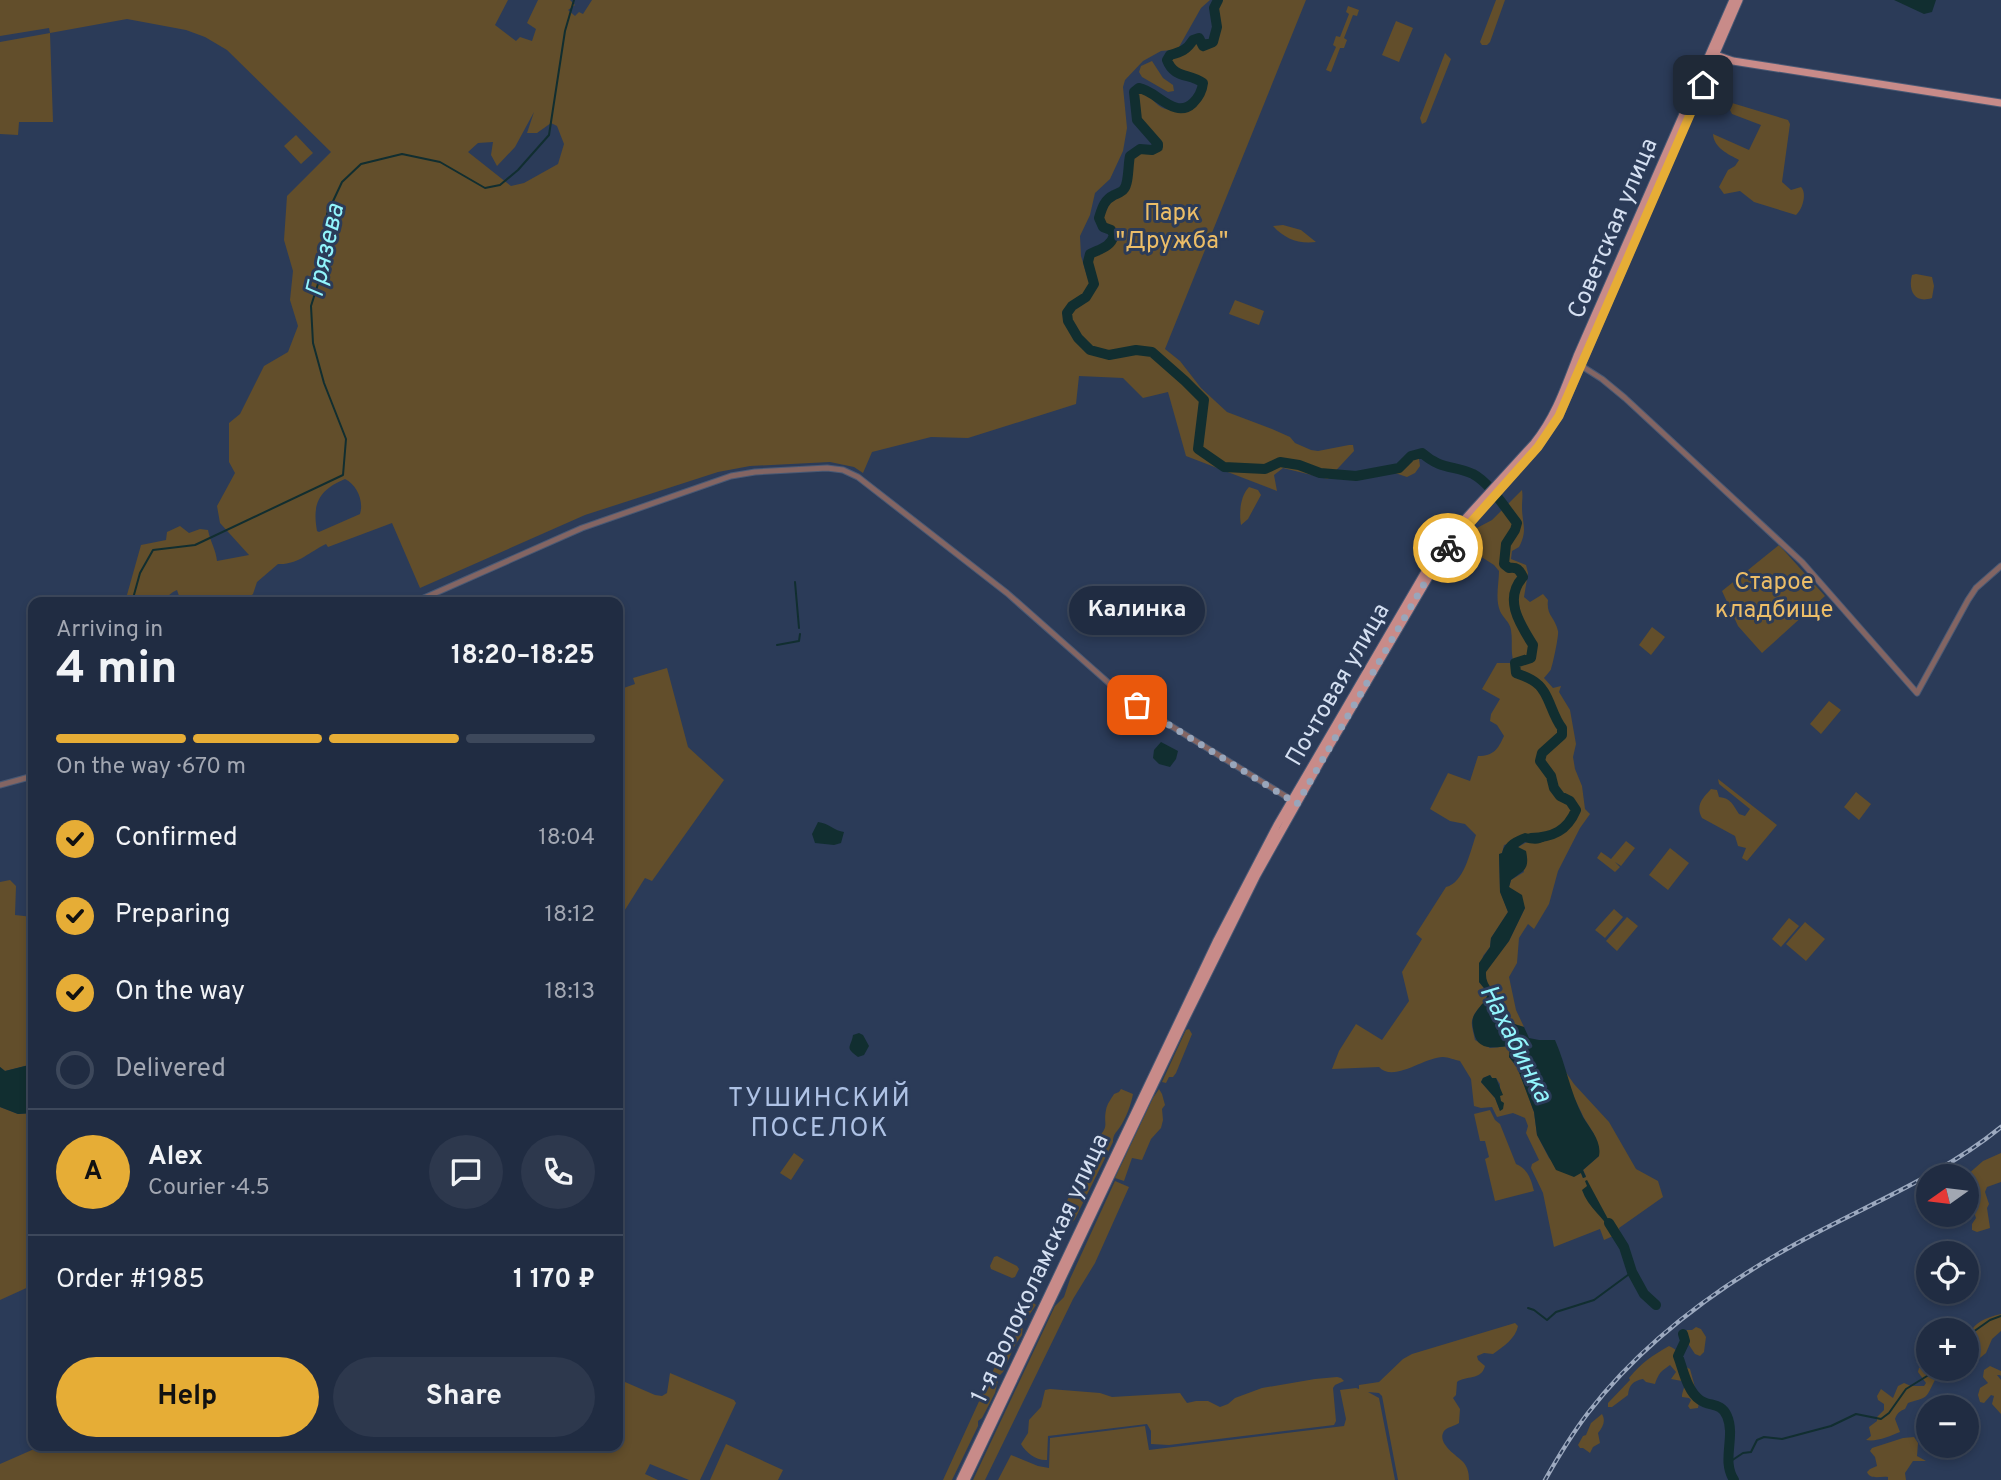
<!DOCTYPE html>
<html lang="en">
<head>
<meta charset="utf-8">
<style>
	:root { --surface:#202c42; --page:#2d384d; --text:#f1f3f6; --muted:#a2a7b2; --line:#3d485b; --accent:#e6ad36 }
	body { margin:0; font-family:Overpass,sans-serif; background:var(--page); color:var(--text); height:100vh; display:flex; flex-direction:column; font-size:26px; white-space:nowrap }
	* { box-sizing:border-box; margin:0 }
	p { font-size:23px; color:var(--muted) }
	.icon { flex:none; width:38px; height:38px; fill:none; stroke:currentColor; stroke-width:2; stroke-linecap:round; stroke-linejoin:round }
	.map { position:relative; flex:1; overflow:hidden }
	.sheet { position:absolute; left:28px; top:597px; width:595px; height:854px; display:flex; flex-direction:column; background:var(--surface); border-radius:14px; box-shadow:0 4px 10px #0003,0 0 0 2px var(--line) }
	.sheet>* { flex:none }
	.needle { width:46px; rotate:256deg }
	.fabs { position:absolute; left:1916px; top:1164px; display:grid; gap:14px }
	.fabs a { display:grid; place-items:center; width:63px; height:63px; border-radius:50%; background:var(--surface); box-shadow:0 4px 10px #0003,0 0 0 2px var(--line); font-size:35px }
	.pin { position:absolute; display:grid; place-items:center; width:60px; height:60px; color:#fff; margin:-30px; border-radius:14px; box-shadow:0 4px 10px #0006 }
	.courier { position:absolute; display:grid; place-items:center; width:70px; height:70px; margin:-35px; border:5px solid #e6ad36; border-radius:50%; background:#fff; color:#222; box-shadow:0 2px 9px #0007 }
	.bubble { position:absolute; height:49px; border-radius:24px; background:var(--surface); box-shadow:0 4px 10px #0003,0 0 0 2px var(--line); font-size:23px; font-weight:700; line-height:49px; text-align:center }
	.headline em { font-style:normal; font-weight:700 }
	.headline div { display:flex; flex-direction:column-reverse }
	.headline { display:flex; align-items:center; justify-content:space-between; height:119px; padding:0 28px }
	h1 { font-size:46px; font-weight:700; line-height:52px }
	.bar { display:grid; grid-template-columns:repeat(4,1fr); gap:10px 7px; align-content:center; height:84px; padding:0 28px }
	.bar i { height:9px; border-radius:5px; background:var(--line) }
	.bar .current { background:var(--accent) }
	.bar p { grid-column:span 4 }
	.line { display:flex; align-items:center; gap:18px; padding:0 28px; border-top:2px solid var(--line) }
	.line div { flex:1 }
	.round { display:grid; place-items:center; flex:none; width:74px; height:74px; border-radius:37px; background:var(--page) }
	ol { padding:0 28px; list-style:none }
	li { display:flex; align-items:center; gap:21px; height:77px }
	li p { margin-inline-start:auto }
	li .icon { padding:7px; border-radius:50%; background:var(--accent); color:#111; stroke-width:4 }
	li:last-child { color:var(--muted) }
	li i { width:38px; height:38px; border:4px solid var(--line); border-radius:50% }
	.primary-button { display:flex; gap:14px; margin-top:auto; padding:14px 28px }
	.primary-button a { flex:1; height:80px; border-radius:42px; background:var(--accent); color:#111; font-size:28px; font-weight:700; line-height:80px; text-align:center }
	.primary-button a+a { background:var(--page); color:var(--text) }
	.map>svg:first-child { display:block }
</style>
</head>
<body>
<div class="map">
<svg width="2001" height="1480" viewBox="0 0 2001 1480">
	<rect width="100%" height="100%" fill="#2b3b58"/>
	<path fill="#624e2b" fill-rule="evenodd" d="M0,0H508L495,25L516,41L520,37L532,41L536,29L527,23L538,0H570L575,5L568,10L575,16L579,12L583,14L592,0H1210L1201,8L1179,47L1172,50L1161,51L1143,61L1125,80L1123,87L1127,128L1123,151L1110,179L1095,193L1090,215L1080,236L1081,256L1087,276L1093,289L1095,287C1097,276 1090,267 1093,256L1110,249L1116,238L1111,228L1105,225C1097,203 1115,203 1126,191C1134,181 1125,169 1132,159C1137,152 1150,151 1158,149L1160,143L1154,133L1139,120L1136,95L1141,91C1149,94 1152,100 1158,105C1171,115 1184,107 1196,101L1204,82L1200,77C1187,74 1177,75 1169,63L1172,57L1189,52L1191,46L1196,41L1206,48L1212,47C1224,31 1212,15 1223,0H1306L1165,349L1180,361L1201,388L1227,412L1272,429L1290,437L1295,443L1311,450L1318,451L1349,445H1353L1354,451L1328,479L1283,468L1274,475L1277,491L1186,456L1168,392L1143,398L1123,378L1079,376L1076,404L968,438L931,437L872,452L863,473L854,467L830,462L750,466L718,472L585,515L420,588L392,523L328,547L326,544C309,552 298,565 278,564L257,582L253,594L244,602H181L177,590L173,592L160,602H125L141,545L166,540L167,532L180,526L189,533L200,529L208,530C210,541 216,550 217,561L249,555L220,523L217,506L235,473L229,462V423L240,414L264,366L288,352L298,326L290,300L293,271L284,240L287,196L331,152L227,50L205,37L186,30L127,19L50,33L53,122H19L18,135L0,134V42L50,33L49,28L0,36ZM534,112L527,133H537L551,123L557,126L564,144L558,164L524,183L511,186L468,152L478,143L493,142L491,155L497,166L515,147ZM345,479C357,485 364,501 360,514L319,532L317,531C312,503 319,490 345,479Z
		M1496,0H1505L1490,42L1487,45H1482L1480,42Z
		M1348,6L1359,10L1357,16L1353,15L1344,38L1347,40L1344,48H1340L1331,72L1326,70L1336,47L1333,45L1336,36L1340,37L1349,14L1346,12Z
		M1396,21L1413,28L1399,62L1382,55Z
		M1445,53L1451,59L1426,122L1422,124L1420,118Z
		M1152,61L1163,78L1173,85L1174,91L1168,92L1142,77L1139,72L1141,66Z
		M1732,103L1788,120L1790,124L1782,182L1791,190L1801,187C1807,193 1803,209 1796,215L1754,202L1740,191L1724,194L1719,187L1728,170L1735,166L1739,160C1728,154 1714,148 1713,134L1749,150L1761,125L1732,114L1730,110Z
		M296,135L313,153L301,164L284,146Z
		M1283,225L1301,230L1316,242C1298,244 1285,239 1273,226Z
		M1916,274L1932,277L1934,286L1932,298C1914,304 1908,290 1912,275Z
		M1235,300L1264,311L1259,325L1229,314Z
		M1411,456L1419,459L1420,466L1415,473L1407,477L1395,473V469Z
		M1249,487L1258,490L1261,495L1248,519L1241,525C1239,514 1240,496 1249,487Z
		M1522,490C1523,497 1522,500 1522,507C1522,524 1528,530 1519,547L1512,551L1511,559L1526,565L1528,573L1524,597L1530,602L1543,594L1548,600C1546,616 1555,617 1558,631C1559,635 1553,664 1551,669C1551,670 1545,677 1544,678L1553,688L1561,686L1559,692L1570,710L1576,744L1573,757L1575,769L1582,786L1585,809L1590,814L1580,828L1558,871L1549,904L1534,929L1528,924L1519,938L1517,963L1509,977L1516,1010L1524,1027L1511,1023C1510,1016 1507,1008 1503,1001C1495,991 1485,986 1485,972L1509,941L1525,908L1509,887L1511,880L1524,872L1518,847L1538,836L1504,845L1502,853L1499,855L1500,891L1508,912L1491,938L1490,947L1483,956L1479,982L1488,993C1486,1005 1474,1009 1472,1021C1471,1026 1474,1034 1475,1040L1490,1048L1511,1046L1509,1057L1517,1067L1523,1082L1534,1112L1537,1135L1549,1158L1553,1162L1581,1173L1583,1178L1586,1176L1583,1170L1599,1156L1594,1134L1584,1118L1569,1087L1565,1071L1574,1084L1609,1122L1636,1169L1658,1181L1663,1197L1619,1228L1620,1233L1604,1240L1600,1229L1554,1247L1543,1193L1531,1168L1532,1164L1539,1160L1526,1133L1528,1126L1525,1118L1513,1113L1497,1117L1492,1107L1481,1108L1474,1106L1471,1079L1460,1061C1455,1060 1448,1057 1443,1057C1424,1057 1394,1083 1379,1067L1332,1069L1339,1051L1356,1024L1382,1040L1409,1001L1402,972L1422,939L1416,934L1446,887C1464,883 1470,852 1476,835L1465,824L1450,821L1430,809L1448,773L1470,781L1478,756C1494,756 1498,749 1504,736L1497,725L1490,721L1491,714L1500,699L1482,689L1497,663H1514C1510,652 1513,641 1511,630C1510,622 1503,618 1500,611C1495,599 1499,583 1499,571L1494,565L1469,549L1450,560L1456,549L1475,529L1492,520ZM1490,1075L1492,1078H1496L1500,1084V1111L1495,1098L1481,1082L1483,1078Z
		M1779,545L1825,596L1762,653L1738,626L1722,591Z
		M1652,627L1665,637L1651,655L1639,645Z
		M667,668L688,747L724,780L652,881L645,878L618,921V690L635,684L633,678Z
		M1829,701L1841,710L1821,734L1810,724Z
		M1718,779L1777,825L1747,861L1742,858L1746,848L1738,846L1735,836L1702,818C1695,805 1703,798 1711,789L1717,790L1719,797C1731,798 1733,805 1739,814L1745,816L1750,809L1719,784Z
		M1856,792L1871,804L1859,820L1844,807Z
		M1626,841L1635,848L1621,866L1615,862L1620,867L1615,872L1597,858L1601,852L1611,859Z
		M1670,848L1689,863L1668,890L1649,875Z
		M10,880L16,886L15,915L33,917V1064L5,1071L0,1067V882Z
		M1614,909L1623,917L1605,938L1595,930Z
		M1627,917L1638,926L1617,951L1606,941Z
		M1789,918L1799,926L1781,947L1772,939Z
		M1805,922L1825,939L1806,961L1786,944Z
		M1189,1029L1192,1034L1176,1073L1173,1077H1169L1166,1083L1162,1082L1186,1030Z
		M1121,1089L1133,1094C1131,1105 1126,1118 1120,1127C1116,1133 1113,1134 1113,1142L1075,1219L1067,1229L1063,1227L1058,1219L1098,1138C1110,1125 1103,1125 1106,1110C1107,1104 1111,1099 1114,1094L1119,1092Z
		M1159,1089L1162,1094L1165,1105L1162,1109L1163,1120L1161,1128L1151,1139L1142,1160L1132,1158L1124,1181L1115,1178L1153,1098Z
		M0,1107L18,1114L33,1113V1285L0,1300Z
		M1490,1110L1495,1120L1500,1124L1516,1164C1528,1169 1531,1179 1534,1191L1495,1201L1485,1159L1489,1157L1485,1141H1480L1474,1114Z
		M794,1153L804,1160L791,1180L780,1173Z
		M2001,1153V1182L1987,1187L1985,1192L1989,1204L1987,1208L1990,1228L1977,1232L1972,1230V1224L1976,1218L1974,1212L1967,1204L1966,1176L1983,1161Z
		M1115,1181L1129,1187L1095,1263L1073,1299L985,1480H973L1055,1306L1064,1297L1070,1279Z
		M997,1256L1017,1266L1019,1269L1015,1277L1012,1278L991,1269L990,1266L994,1257Z
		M1028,1298L1036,1305L1023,1324L1022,1335L1015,1345L1003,1372L999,1376L995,1393L982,1418L978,1421V1426L952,1480H943L1014,1325L1015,1314L1023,1299Z
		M2001,1314V1331L1992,1339L1986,1353L1969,1367L1967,1365C1967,1334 1967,1322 2001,1314Z
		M1515,1323L1518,1326C1516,1338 1503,1347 1493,1354L1484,1353L1477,1356L1478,1360L1485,1366C1481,1381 1466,1375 1457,1382L1456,1395L1453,1398L1460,1409L1459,1423C1455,1426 1447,1427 1444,1431C1436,1444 1458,1456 1464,1463C1468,1468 1469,1474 1469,1480H1398L1382,1396L1379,1393L1368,1392L1379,1398L1395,1480H998L1011,1455L1038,1466L1049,1468L1050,1438L1145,1426L1149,1450L1344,1426L1346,1419L1340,1390L1356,1388L1359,1389V1385L1379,1382L1403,1359L1412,1354Z
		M1696,1327L1701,1329L1706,1337L1704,1352L1700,1356L1695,1354L1683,1336L1687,1330H1692Z
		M1669,1346C1679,1350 1683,1359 1686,1367L1690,1369L1699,1402L1698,1408L1690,1409L1688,1406L1691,1400L1689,1398L1682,1397V1395C1683,1389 1686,1387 1682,1381L1671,1379L1676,1372L1670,1365C1660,1372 1659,1373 1655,1384L1646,1382L1643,1379C1633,1381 1629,1385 1628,1395L1612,1407H1608V1403L1630,1380L1629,1378C1642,1362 1652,1356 1669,1346Z
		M1990,1366L2001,1371V1376L2000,1375H1997L2001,1380V1414L1992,1404L1994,1396L1991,1395L1984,1403L1980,1402L1978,1395L1980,1388L1988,1383L1983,1377L1984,1370Z
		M1923,1367L1935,1380C1925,1399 1930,1396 1908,1403L1905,1409C1900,1411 1897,1413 1895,1419L1900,1432C1890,1436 1877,1442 1866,1440L1871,1436L1869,1427L1877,1421V1417L1884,1410V1404L1878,1400L1877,1396L1881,1389L1893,1398L1898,1386L1904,1383L1911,1386H1924L1926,1383L1918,1372L1919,1368Z
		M670,1373L734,1400L736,1403L700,1480H689L650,1464L645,1474L658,1480H0V1464L41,1446H618V1379L655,1395L662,1396L667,1393Z
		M1337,1377L1341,1378L1344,1381L1335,1385L1333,1388L1336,1421L1334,1425L1169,1445L1151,1444V1431L1147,1424L1048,1436L1047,1460C1037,1461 1026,1453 1021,1444L1028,1433L1029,1420L1041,1407L1045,1390L1050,1389L1100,1393L1112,1397L1180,1393L1187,1403L1196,1401H1208L1220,1407L1228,1404L1235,1398L1262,1388L1315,1379Z
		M1602,1414C1606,1421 1603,1427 1598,1433L1600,1443L1593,1447L1590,1453L1583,1448H1580L1578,1445L1583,1436L1586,1435L1591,1423Z
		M1914,1437L1918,1443L1917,1456L1926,1461H1913L1905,1473L1906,1480H1888V1477C1880,1476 1870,1480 1867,1472L1870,1469L1877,1466L1875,1457L1870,1451L1872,1448L1903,1438Z
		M726,1444L783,1470L778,1480H710Z"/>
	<path fill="#112e30" d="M1894,0H1936L1932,12L1924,14Z
		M1161,742L1178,751L1176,759L1170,767L1159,764L1153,758L1154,750Z
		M818,822C828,823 835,831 844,832L841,843L834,845L815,843L812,834Z
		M1525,833L1538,836L1546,840C1540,845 1532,844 1525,842L1518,847L1526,851C1530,870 1524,870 1511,880L1509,887L1522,895L1525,908L1509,941L1486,972C1485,986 1495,991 1503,1001C1507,1008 1510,1016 1511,1023L1524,1027L1529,1038L1539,1040H1555C1566,1065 1570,1092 1583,1117C1590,1129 1602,1141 1599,1156L1583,1170L1586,1177L1583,1178L1581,1173L1574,1177L1556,1170L1537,1135L1534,1112L1517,1067L1509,1057L1510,1046C1496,1047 1478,1052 1474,1033C1472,1024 1471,1019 1476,1012C1481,1004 1486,1002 1488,993L1479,982V963L1490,947L1491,938L1508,912L1500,892L1499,854L1502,853C1505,841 1514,837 1525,833Z
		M859,1033L863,1035L869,1046L864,1055L858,1057C844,1047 851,1048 853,1035Z
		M33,1064V1113L18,1114L0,1107V1067L5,1071Z
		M1490,1075L1492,1078H1496L1503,1095L1500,1096L1501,1101L1504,1103L1503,1109L1500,1111L1495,1098L1481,1082L1483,1078Z
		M1587,1180L1615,1232L1612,1233C1604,1217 1588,1208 1582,1190L1587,1186L1585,1181Z"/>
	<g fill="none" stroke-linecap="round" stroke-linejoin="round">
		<path stroke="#112e30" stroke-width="2" d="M795,582L799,628
			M132,602L140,573L153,550L195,545L343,475L346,439L324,383L313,343L311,306L329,249L327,214L342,182L361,164L402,154L440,162L485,188L500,185L518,170L549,135L565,31L574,0
			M777,645L799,641L800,634
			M1528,1308L1534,1310L1547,1320L1556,1312L1594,1300L1632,1272
			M1967,1352L1970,1349L1973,1332L1990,1320L2001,1316
			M1728,1463L1743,1453L1751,1452L1757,1440L1764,1437L1782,1439L1831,1426L1856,1414L1881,1419L1889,1413L1906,1389L1940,1368"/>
		<path stroke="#112e30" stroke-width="10" d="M1218,0L1214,8L1217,27L1213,42L1203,46L1199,38L1193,40C1187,50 1181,52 1170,55L1167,60C1174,79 1190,73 1203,83C1202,92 1199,97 1193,103C1175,120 1157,91 1139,88L1134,92L1137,120L1158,144V147L1152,150L1140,149L1130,156C1128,164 1129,183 1124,189C1123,191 1117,194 1114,195C1104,200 1102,208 1099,218L1103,227L1111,230L1114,235C1111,247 1100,249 1090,254L1088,262L1094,284L1086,297L1072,306L1067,313L1068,321L1078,338L1090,350L1109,355L1136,350L1152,352L1185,381L1204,400L1198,449L1224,467L1265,469L1280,462L1299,465L1320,473L1356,476L1399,468L1411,456L1422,453C1441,470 1453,465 1473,474C1490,483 1505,508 1517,523L1515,530L1506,544L1504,564L1509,568C1517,567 1519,569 1523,577C1503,599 1520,624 1533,645L1531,658L1515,663L1516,673C1521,675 1527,677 1532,680C1550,690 1550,713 1562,728V735L1542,753L1540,761L1551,776L1554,788L1560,796L1570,801L1576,810C1567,831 1553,837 1531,838
			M1609,1223L1624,1247L1632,1272L1644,1294L1656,1305
			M1683,1334L1685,1341L1678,1356C1683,1369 1687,1391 1700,1400C1710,1407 1721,1402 1727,1416C1736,1437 1721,1460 1734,1480"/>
		<defs>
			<path id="minor" d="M1580,365L1602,379L1625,398L1802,562L1917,693L1968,600L1976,588L2001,566
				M415,602L582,528L731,476L755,472L827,468L843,470L858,477L1007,593L1119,692L1137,705L1295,802
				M0,785L33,776"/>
			<path id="major" d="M1713,54L1733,61L2001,103
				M960,1480L1217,940L1277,825L1437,551L1449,536L1534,443C1555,417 1565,387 1577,356L1733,0
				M966,1480L1185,1020L1257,875L1324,756L1442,555L1468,524L1538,447L1559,416L1739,0"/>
		</defs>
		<use href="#minor" stroke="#495974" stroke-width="7"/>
		<use href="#major" stroke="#495974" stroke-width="9"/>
		<use href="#minor" stroke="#836563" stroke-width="5"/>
		<use href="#major" stroke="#c88b89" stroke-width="7"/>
		<defs>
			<path id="rail" d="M1545,1480C1558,1457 1572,1434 1588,1413C1648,1335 1730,1278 1816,1233C1879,1200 1946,1172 2001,1127"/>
		</defs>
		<use href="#rail" stroke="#9ca9bf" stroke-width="4.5"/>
		<use href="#rail" stroke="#2b3b58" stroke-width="2" stroke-dasharray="5" stroke-linecap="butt"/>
	</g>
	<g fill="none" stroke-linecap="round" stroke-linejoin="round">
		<path stroke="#99a6bb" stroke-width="7" stroke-dasharray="0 12.6" d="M1137,705L1297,804L1431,572L1448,548"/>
		<path stroke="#e6ad36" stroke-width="9" d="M1448,548L1538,447L1559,416L1703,85"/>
	</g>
	<g text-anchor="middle" stroke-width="6" stroke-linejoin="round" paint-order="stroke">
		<g font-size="24" fill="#ecbd67" stroke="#2b3b58">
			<text x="1172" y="220">Парк<tspan x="1172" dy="28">"Дружба"</tspan></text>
			<text x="1774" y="589">Старое<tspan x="1774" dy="28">кладбище</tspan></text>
		</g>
		<g font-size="24" fill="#d4dff1" stroke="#2b3b58">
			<text transform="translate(1612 228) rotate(-67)" y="8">Советская улица</text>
			<text transform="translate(1337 684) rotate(-60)" y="8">Почтовая улица</text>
			<text transform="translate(1039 1268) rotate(-65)" y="8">1-я Волоколамская улица</text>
		</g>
		<g font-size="26" font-style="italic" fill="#92f5fc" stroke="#2b3b58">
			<text transform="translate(324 250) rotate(-77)" y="9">Грязева</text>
			<text transform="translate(1517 1043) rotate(63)" y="9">Нахабинка</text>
		</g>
		<g font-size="26" letter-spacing="2" fill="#aec2e5" stroke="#2b3b58">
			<text x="820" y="1106">ТУШИНСКИЙ<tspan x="820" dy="30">ПОСЕЛОК</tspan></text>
		</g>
	</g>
</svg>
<div class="fabs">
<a><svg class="needle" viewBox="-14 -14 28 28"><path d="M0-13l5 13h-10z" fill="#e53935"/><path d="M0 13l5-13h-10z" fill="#a2a7b2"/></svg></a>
<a><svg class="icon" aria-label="locate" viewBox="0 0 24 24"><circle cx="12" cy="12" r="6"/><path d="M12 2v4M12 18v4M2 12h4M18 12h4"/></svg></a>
<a>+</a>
<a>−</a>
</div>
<div class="pin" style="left:1137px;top:705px;background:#ea580c"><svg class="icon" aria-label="bag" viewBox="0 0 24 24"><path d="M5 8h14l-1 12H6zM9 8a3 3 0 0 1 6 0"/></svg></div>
<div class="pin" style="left:1703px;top:85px;background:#1f2937"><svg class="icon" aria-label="home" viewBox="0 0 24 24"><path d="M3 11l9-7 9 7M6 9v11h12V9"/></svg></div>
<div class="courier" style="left:1448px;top:548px"><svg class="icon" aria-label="bike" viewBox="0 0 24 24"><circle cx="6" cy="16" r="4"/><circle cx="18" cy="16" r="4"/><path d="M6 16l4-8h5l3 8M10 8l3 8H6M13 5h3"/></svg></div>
<div class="bubble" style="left:1069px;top:586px;width:136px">Калинка</div>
<section class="sheet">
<div class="headline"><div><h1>4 min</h1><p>Arriving in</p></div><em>18:20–18:25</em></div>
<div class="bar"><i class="current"></i><i class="current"></i><i class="current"></i><i></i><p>On the way · 670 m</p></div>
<ol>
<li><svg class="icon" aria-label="check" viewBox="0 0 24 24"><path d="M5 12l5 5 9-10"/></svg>Confirmed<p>18:04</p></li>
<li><svg class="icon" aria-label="check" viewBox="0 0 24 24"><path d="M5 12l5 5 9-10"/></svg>Preparing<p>18:12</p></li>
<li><svg class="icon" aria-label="check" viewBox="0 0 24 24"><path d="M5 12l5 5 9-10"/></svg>On the way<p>18:13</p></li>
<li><i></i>Delivered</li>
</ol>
<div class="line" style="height:126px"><b class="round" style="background:var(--accent);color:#111">A</b><div><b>Alex</b><p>Courier · 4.5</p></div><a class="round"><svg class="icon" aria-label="chat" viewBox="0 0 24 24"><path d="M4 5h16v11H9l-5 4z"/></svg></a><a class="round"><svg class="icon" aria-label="phone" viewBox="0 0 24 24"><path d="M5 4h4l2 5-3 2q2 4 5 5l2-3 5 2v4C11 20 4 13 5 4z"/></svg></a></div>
<div class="line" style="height:91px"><div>Order #1985</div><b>1 170 ₽</b></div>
<div class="primary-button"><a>Help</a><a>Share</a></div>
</section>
</div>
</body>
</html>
